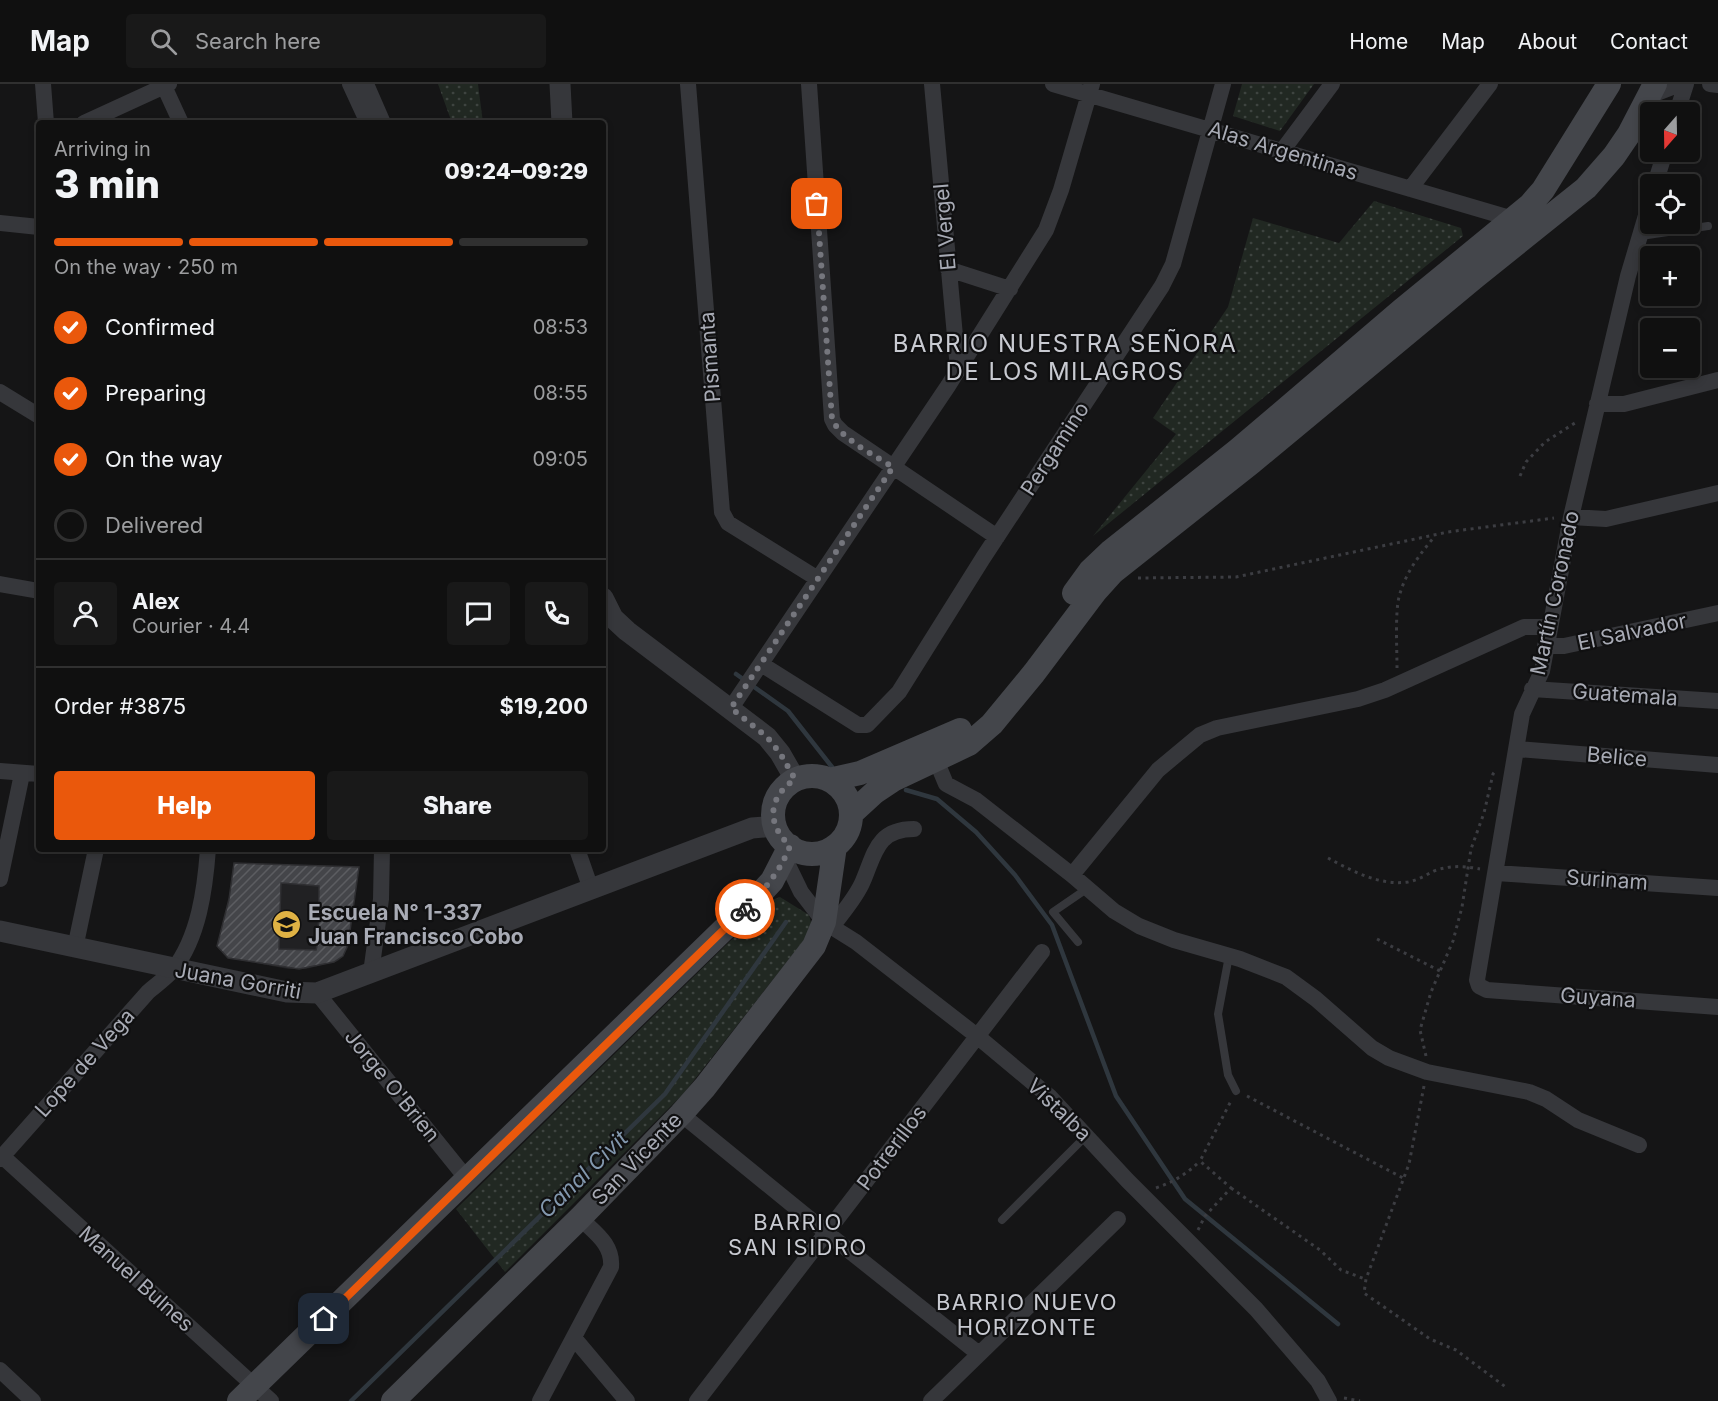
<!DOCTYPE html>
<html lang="en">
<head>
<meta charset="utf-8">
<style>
	:root { --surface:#101010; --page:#191919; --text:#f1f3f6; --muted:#9c9d9f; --line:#303030; --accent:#ea580c }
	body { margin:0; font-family:Inter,sans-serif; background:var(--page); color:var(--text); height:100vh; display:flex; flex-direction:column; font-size:22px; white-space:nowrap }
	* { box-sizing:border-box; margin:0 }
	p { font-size:20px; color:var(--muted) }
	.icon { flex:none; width:33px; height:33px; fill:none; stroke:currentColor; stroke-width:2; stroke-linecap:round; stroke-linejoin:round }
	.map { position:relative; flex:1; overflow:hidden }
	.details { position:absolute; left:36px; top:36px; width:570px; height:732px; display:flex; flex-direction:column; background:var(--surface); border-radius:6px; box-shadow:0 3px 9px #0003,0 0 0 2px var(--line) }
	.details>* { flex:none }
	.needle { width:39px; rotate:200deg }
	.controls { position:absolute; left:1640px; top:18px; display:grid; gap:12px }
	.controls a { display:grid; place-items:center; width:60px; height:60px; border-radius:6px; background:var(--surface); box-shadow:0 3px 9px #0003,0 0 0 2px var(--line); font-size:30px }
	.pin { position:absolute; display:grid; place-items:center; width:51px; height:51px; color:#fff; margin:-26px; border-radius:12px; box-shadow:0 3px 9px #0006 }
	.courier { position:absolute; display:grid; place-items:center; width:60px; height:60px; margin:-30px; border:4px solid #ea580c; border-radius:50%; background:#fff; color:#222; box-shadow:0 2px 8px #0007 }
	.head em { font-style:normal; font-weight:800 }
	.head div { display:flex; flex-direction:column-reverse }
	.head { display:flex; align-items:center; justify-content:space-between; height:102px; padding:0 18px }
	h1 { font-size:39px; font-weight:800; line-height:45px }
	.bar { display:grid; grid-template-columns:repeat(4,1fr); gap:9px 6px; align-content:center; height:72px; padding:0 18px }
	.bar i { height:8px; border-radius:4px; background:var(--line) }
	.bar .on { background:var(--accent) }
	.bar p { grid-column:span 4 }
	.line { display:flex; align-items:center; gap:15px; padding:0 18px; border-top:2px solid var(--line) }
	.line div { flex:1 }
	.round { display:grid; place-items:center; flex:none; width:63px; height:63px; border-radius:6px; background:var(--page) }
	ol { padding:0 18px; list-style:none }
	li { display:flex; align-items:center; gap:18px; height:66px }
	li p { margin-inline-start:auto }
	li .icon { padding:6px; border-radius:50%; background:var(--accent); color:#fff; stroke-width:4 }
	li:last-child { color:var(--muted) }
	li i { width:33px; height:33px; border:3px solid var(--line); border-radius:50% }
	.cta { display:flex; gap:12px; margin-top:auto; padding:12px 18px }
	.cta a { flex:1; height:69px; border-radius:6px; background:var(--accent); color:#fff; font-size:24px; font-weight:800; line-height:69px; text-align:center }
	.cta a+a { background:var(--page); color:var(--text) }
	header { display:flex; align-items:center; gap:36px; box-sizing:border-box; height:84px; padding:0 30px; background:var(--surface); border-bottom:2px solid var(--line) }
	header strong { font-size:28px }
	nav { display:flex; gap:33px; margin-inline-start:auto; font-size:21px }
	.search { width:420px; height:54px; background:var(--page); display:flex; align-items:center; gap:15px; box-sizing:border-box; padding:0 21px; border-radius:6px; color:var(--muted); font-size:22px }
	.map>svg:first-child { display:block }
</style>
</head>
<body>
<header>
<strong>Map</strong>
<div class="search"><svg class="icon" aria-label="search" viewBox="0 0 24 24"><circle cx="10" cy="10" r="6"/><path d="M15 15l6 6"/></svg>Search here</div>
<nav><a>Home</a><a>Map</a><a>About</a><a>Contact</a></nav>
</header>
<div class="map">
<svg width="1718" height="1317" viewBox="0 0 1718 1317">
	<defs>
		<pattern id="grass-dots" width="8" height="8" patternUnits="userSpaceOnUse" patternTransform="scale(1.5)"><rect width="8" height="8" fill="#212822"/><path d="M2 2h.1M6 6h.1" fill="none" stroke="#3e4440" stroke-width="1.8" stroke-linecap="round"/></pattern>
		<pattern id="building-hatch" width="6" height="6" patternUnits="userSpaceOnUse" patternTransform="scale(1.5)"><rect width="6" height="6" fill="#444549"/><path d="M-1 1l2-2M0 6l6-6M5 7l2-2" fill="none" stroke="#5c5d61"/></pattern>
	</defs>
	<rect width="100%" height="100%" fill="#151516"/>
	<path fill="#212123" d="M234,779L359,783L348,861L343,872L338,877L306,885H288L228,874Z"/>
	<path fill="url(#grass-dots)" d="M438,0H478L483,39H452Z
		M1242,0H1314L1280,47L1233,32Z
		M1374,117L1461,144L1463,152L1093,452L1176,350L1153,334L1228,223L1253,134L1339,159Z
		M780,813L809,831L812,842L808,851L684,1009L505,1188L456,1125L772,816Z"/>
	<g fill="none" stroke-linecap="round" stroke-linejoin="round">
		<path stroke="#2f373e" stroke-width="4.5" d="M736,590L788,627L832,683
			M906,706L937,715L976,748L1015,791L1052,841L1116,1012L1185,1115L1338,1240
			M351,1317L665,1010L786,838"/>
	</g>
	<path fill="url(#building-hatch)" stroke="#2f2f32" stroke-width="1.5" fill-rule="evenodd" d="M234,779L359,783L348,861L343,872L334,878L299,885L228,874L217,862L229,815ZM281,799L319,802L318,858L316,866L279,865Z"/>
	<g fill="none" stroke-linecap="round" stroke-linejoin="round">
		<path stroke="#3c3d42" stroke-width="3" stroke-dasharray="3 4.5" stroke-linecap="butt" d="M1520,392L1526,378L1545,358L1578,337
			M1138,494L1236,493L1448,448L1554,434
			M1397,584C1397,565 1395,529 1399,513C1405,489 1420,470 1435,452
			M1328,774C1352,787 1380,802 1408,798C1418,796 1426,791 1434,787C1450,781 1464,782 1480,785
			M1377,855L1440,887
			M1426,972L1420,946L1431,908L1453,857L1462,823L1471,765L1484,729L1493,690L1496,686
			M1424,1002L1409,1080L1366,1195L1364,1209L1430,1255L1456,1266L1507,1304
			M1247,1012L1405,1095
			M1156,1104C1173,1098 1187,1090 1200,1077
			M1231,1104L1320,1166L1341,1186L1365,1195
			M1198,1146L1205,1132L1231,1104L1200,1077L1232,1015
			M1344,1314L1360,1317"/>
		<path stroke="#36373b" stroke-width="8" d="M1641,152L1708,142
			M1078,858L1053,828L1088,804
			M1229,872L1218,930L1228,991L1236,1007
			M1002,1136L1086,1052"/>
		<path stroke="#36373b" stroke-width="16" d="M43,0L46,39
			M163,0L181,39
			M350,0L368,39
			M366,0L383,39
			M688,0L722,428L728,439L818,495
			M809,0L832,335L835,341L843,349L997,453
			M932,0L958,285
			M1053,0L1513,135
			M1710,0L1718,1
			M1649,12L1680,0
			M1677,28L1686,0
			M84,39L169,0
			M1282,67L1332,0
			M1655,100L1665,68
			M1410,105L1490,0
			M1650,118L1628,192L1571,433L1542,587L1522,630L1477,896L1479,902L1487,906L1718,923
			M0,139L39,143
			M948,185L1010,205
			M0,308L39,332
			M1597,320H1624L1718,296
			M1571,433L1606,435L1718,409
			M0,500L39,507
			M1545,562H1564L1718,529
			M761,580L858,641H867L899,608L983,474L1162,202L1173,180L1223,0
			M1532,605L1718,617
			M731,624L948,302L1046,146L1061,106L1092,0
			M1517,665L1718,681
			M936,676L946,700L976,716L1072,791L1114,827L1139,842L1174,856L1240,875L1286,893L1316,915L1372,964L1389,974L1427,988L1529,1008L1546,1015L1578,1036L1639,1061
			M0,687L39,690
			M577,765L591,805
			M785,775L801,808L824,838L856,858L977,952L1050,1013L1127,1096L1256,1225L1318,1297L1329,1317
			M1496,789L1718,804
			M1072,791L1158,686L1200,651L1217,644L1358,615L1385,606L1524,543H1550
			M0,795L22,690
			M831,844C842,829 856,814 863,797C875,769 877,745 914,745
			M75,864L96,765
			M371,889L381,815L382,765
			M317,909L467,1095
			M681,1030L827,1149L979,1270
			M2,1072L271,1317
			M0,1075L148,908C156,901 166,894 173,886C199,853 205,805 208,765
			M574,1254L627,1317
			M0,1286L33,1317
			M540,1317L611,1183C613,1160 595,1149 580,1134
			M697,1317L1042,868
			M931,1317L1118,1135"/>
		<path stroke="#36373b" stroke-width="21" d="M560,0L562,39
			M603,514L613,534L627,547L767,653L780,669L795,695
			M0,847L287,908L317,909L752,744L775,742"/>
		<path stroke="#44464b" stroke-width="24" d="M1074,509L1090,487L1110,468L1238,366L1402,226L1530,121L1543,106L1609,0
			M773 731a39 39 0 1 1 78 0a39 39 0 1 1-78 0Z
			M829,696L860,689L960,646
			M851,730L875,708L893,696L969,660L992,640L1034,589L1095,508L1113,488L1252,378L1475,193L1586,104L1614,72L1629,50L1655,0
			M239,1317L759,811L772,797L790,762
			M393,1317L580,1134L681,1030L705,1003L814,862L824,838L835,762"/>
	</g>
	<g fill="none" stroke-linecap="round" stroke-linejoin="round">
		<path stroke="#75767d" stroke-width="6" stroke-dasharray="0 10.8" d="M745,825C764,806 780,788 790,762C766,739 768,714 795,695L780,669L767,653L731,624L893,383C875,372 840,354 832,335L817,120"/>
		<path stroke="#ea580c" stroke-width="8" d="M324,1235L745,825"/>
	</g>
	<defs>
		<symbol id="school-disc" viewBox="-11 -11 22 22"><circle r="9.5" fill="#dfb244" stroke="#101011"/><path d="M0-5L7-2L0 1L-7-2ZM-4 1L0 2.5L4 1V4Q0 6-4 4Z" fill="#111"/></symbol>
	</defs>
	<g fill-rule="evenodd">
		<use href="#school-disc" x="270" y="824" width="33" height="33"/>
	</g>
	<g text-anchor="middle" stroke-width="4.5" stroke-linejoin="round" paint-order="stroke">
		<g font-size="21" fill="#a8abb5" stroke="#101011">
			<text transform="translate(1283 67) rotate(17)" y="7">Alas Argentinas</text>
			<text transform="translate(945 143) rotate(-95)" y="7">El Vergel</text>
			<text transform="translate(710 273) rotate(-94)" y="7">Pismanta</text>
			<text transform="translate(1055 365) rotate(-57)" y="7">Pergamino</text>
			<text transform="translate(1555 509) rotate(-78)" y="7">Martín Coronado</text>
			<text transform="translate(1632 548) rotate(-12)" y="7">El Salvador</text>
			<text transform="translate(1625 611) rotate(4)" y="7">Guatemala</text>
			<text transform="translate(1617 673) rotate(5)" y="7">Belice</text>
			<text transform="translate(1607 796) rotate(4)" y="7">Surinam</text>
			<text transform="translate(238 897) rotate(10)" y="7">Juana Gorriti</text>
			<text transform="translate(1598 914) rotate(4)" y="7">Guyana</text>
			<text transform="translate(85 979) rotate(-48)" y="7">Lope de Vega</text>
			<text transform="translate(392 1002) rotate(51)" y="7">Jorge O'Brien</text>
			<text transform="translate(1059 1026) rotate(44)" y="7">Vistalba</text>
			<text transform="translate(892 1064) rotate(-53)" y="7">Potrerillos</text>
			<text transform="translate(637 1075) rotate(-46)" y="7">San Vicente</text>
			<text transform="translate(136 1195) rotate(42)" y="7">Manuel Bulnes</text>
		</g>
		<g font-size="21" font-weight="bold" fill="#a8abb5" stroke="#101011" text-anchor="start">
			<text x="308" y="836">Escuela N° 1-337<tspan x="308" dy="24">Juan Francisco Cobo</tspan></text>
		</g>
		<g font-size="22" font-style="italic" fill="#8297ad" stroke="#101011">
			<text transform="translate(583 1090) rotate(-44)" y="8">Canal Civit</text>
		</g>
		<g font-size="22" letter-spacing="1.5" fill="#c8cad1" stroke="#101011">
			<text x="798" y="1146">BARRIO<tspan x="798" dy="25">SAN ISIDRO</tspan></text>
			<text x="1027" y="1226">BARRIO NUEVO<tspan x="1027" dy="25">HORIZONTE</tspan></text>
		</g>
		<g font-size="24" letter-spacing="1.5" fill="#c8cad1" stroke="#101011">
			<text x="1065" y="268">BARRIO NUESTRA SEÑORA<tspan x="1065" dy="28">DE LOS MILAGROS</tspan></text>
		</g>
	</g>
</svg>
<div class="controls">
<a><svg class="needle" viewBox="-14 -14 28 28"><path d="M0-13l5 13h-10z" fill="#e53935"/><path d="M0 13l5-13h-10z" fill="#9c9d9f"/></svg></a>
<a><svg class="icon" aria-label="locate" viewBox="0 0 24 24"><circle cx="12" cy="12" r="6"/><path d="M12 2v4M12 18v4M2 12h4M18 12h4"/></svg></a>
<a>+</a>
<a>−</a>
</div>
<div class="pin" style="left:817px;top:120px;background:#ea580c"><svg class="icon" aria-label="bag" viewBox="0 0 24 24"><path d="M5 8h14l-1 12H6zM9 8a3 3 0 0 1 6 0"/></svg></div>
<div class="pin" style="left:324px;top:1235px;background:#1f2937"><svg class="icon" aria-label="home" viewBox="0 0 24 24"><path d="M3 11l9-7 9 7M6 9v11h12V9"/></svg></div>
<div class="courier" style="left:745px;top:825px"><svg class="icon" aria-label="bike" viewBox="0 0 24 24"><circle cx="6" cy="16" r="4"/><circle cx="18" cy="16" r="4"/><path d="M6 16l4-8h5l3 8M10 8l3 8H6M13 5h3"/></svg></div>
<section class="details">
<div class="head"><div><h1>3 min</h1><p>Arriving in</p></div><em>09:24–09:29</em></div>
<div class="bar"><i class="on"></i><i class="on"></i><i class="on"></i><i></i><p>On the way · 250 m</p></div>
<ol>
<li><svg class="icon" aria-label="check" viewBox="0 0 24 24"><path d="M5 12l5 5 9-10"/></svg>Confirmed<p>08:53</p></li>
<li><svg class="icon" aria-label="check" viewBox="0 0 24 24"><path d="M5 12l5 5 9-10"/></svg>Preparing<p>08:55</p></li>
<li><svg class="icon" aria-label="check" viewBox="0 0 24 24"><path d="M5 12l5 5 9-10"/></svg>On the way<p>09:05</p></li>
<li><i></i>Delivered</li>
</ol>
<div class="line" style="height:108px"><a class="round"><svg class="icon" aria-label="person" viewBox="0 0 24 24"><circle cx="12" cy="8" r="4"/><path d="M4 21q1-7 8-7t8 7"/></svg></a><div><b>Alex</b><p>Courier · 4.4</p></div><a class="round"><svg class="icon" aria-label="chat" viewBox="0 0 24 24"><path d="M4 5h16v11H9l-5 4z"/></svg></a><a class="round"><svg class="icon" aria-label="phone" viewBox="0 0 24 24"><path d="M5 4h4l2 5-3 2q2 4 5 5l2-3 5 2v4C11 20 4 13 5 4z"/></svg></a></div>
<div class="line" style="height:78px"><div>Order #3875</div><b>$19,200</b></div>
<div class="cta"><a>Help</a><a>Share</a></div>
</section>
</div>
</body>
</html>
